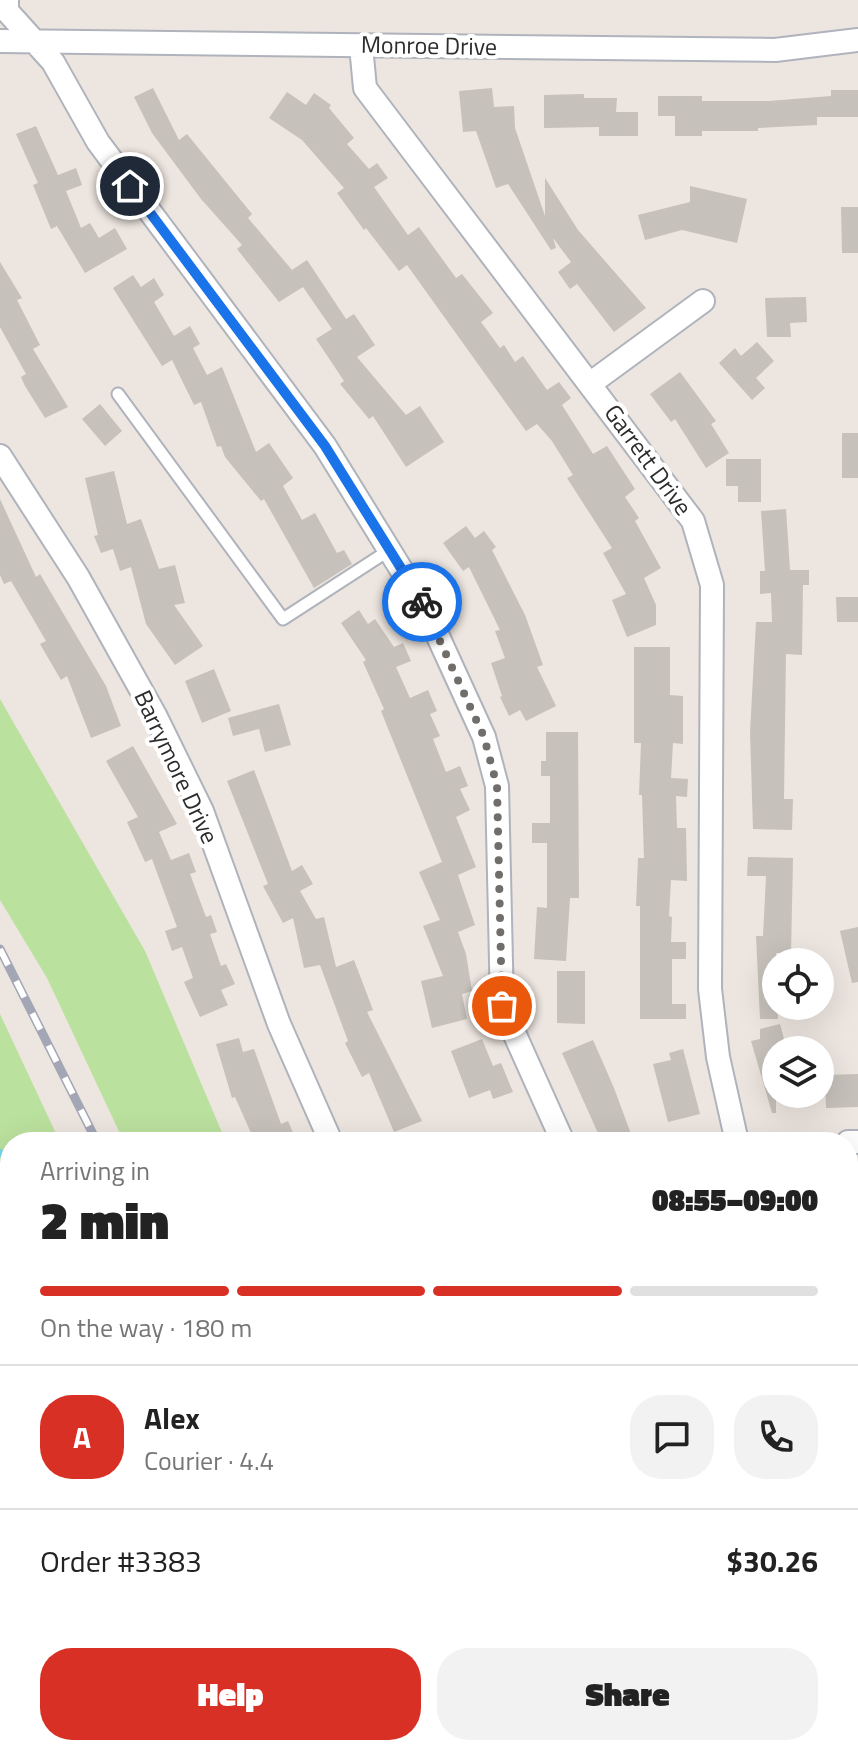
<!DOCTYPE html>
<html lang="en">
<head>
<meta charset="utf-8">
<style>
	:root { --surface:#fff; --page:#f2f2f2; --text:#222; --muted:#767676; --line:#e0e0e0; --accent:#d93025 }
	body { margin:0; font-family:"Titillium Web",sans-serif; background:var(--page); color:var(--text); height:100vh; display:flex; flex-direction:column; font-size:30px; white-space:nowrap }
	* { box-sizing:border-box; margin:0 }
	p { font-size:26px; color:var(--muted) }
	.icon { flex:none; width:44px; height:44px; fill:none; stroke:currentColor; stroke-width:2; stroke-linecap:round; stroke-linejoin:round }
	.map { position:relative; flex:1; overflow:hidden }
	.details { position:absolute; left:0px; top:1132px; width:858px; height:624px; display:flex; flex-direction:column; background:var(--surface); border-radius:32px 32px 0 0; box-shadow:0 8px 32px #0002 }
	.details>* { flex:none }
	.controls { position:absolute; left:762px; top:948px; display:grid; gap:16px }
	.controls a { display:grid; place-items:center; width:72px; height:72px; border-radius:50%; background:var(--surface); box-shadow:0 8px 32px #0002; font-size:40px }
	.pin { position:absolute; display:grid; place-items:center; width:68px; height:68px; color:#fff; margin:-34px; border:4px solid #fff; border-radius:50%; box-shadow:0 2px 8px #0007 }
	.courier { position:absolute; display:grid; place-items:center; width:80px; height:80px; margin:-40px; border:6px solid #1a73e8; border-radius:50%; background:#fff; color:#222; box-shadow:0 2px 10px #0007 }
	.head em { font-style:normal; font-weight:800 }
	.head div { display:flex; flex-direction:column-reverse }
	.head { display:flex; align-items:center; justify-content:space-between; height:136px; padding:0 40px }
	h1 { font-size:52px; font-weight:800; line-height:60px }
	.bar { display:grid; grid-template-columns:repeat(4,1fr); gap:12px 8px; align-content:center; height:96px; padding:0 40px }
	.bar i { height:10px; border-radius:6px; background:var(--line) }
	.bar .current { background:var(--accent) }
	.bar p { grid-column:span 4 }
	.line { display:flex; align-items:center; gap:20px; padding:0 40px; border-top:2px solid var(--line) }
	.line div { flex:1 }
	.round { display:grid; place-items:center; flex:none; width:84px; height:84px; border-radius:32px; background:var(--page) }
	.action { display:flex; gap:16px; margin-top:auto; padding:16px 40px }
	.action a { flex:1; height:92px; border-radius:32px; background:var(--accent); color:#fff; font-size:32px; font-weight:800; line-height:92px; text-align:center }
	.action a+a { background:var(--page); color:var(--text) }
	.map>svg:first-child { display:block }
</style>
</head>
<body>
<div class="map">
<svg width="858" height="1756" viewBox="0 0 858 1756">
	<rect width="100%" height="100%" fill="#ede5df"/>
	<path fill="#bbe19e" d="M0,699L145,951L226,1142H124L47,978L0,900Z
		M0,1014L60,1142H10V1746H325L330,1756H0Z
		M398,1746H487L492,1756H403Z"/>
	<g fill="none" stroke-linecap="round" stroke-linejoin="round">
		<path stroke="#77d6ea" stroke-width="6" d="M0,1152L10,1163
			M281,1746L286,1756
			M303,1746L307,1756"/>
	</g>
	<path fill="#c6c1ba" d="M153,88L179,140L187,134L252,214L248,218L292,270L307,260L346,319L354,314L375,345L357,357L406,415L420,406L444,442L406,467L373,416L369,419L340,384L344,381L316,339L332,329L303,287L279,302L237,249L242,245L201,199L152,133L134,97Z
		M492,88L494,107L514,106L515,128L545,216V178L578,230L646,308L614,332L577,284L570,289L558,272L571,262L553,238L556,248L551,250L508,184L496,188L476,131L463,132L459,91Z
		M831,90H858V117H817V125L758,128V131H702V136H675V116H658V96H702V101H769L831,96Z
		M287,92L306,105L314,93L331,105L329,108L354,138L347,144L369,169L377,163L388,178L374,187L408,235L419,227L456,278L462,274L493,313L481,322L500,348L504,345L515,362L523,356L547,390L559,382L571,398L562,405L593,454L607,446L635,489L625,497L639,518L635,521L661,568L644,578L656,605V625L627,637L612,600L626,594L603,553L612,548L567,478L573,475L552,441L537,424L526,431L407,265L399,271L366,228L364,230L337,193L344,188L302,140L269,118Z
		M584,94V98H617L616,112H638V136H599V127L544,128V95Z
		M36,126L58,175L76,168L82,185L66,191L81,228L90,223L99,238L115,228L127,249L85,273L57,226L51,229L33,185L38,183L16,134Z
		M690,186L747,199L737,243L682,230L645,240L638,215L690,202Z
		M841,207H858V253H842Z
		M0,262L22,298L17,300L40,345L33,349L68,407L45,418L25,386L21,377L26,374L0,327Z
		M133,275L141,287L154,278L164,295L154,302L174,336L190,326L200,344L193,348L207,375L222,367L256,452L269,443L293,478L283,486L302,520L315,513L337,553L344,550L352,564L314,588L264,499L261,501L225,457L221,446L217,447L201,402L194,405L172,360L162,366L113,288Z
		M806,297L807,322L790,323L791,337H767L765,298Z
		M757,342L774,361L756,378L765,388L752,400L719,363L735,348L741,356Z
		M680,372L716,421L711,424L729,453L706,468L675,419L671,422L650,394Z
		M100,404L122,431L105,446L82,419Z
		M842,433H858V478H842Z
		M726,459H761V502H738V486H726Z
		M114,471L127,524L141,519L159,569L175,565L185,603L174,605L203,646L175,665L146,624L131,567L120,571L113,549L101,553L94,536L98,535L85,478Z
		M0,499L36,577L40,574L106,686L121,726L91,738L67,676L61,680L40,644L46,641L11,581L4,584L0,575Z
		M786,509L790,570H809V585H803L802,655L786,654L784,799H793L792,830L753,829L750,732L756,622H772L771,593L760,594V571H765L761,511Z
		M466,526L475,538L484,531L496,547L492,550L525,615L543,665L537,667L556,706L526,721L520,710L509,716L500,697L502,696L491,663L505,658L495,631L500,630L469,567L463,571L443,543Z
		M836,597H858V622H837Z
		M359,610L368,624L375,619L394,647L403,643L411,661L396,667L410,698L428,690L437,711L430,714L440,736L433,739L446,772L460,766L468,786L460,789L470,810L456,817L476,867L458,875L475,925L458,932L466,954L472,991L462,994L467,1019L432,1028L421,981L443,976L423,926L440,920L419,872L442,862L381,711L384,709L363,662L366,660L341,623Z
		M634,647H670V695L683,696V744L673,743L671,778L688,779L687,797L676,796L677,828H686L687,881L671,880L669,916L672,917L671,942H686V959H672V1004H686V1019H640V906H636L638,858H644L642,795H639L641,743H634Z
		M214,669L231,711L202,723L185,681Z
		M279,704L291,745L265,752L259,729L233,736L228,718Z
		M546,732H578L579,898H570L566,961L534,959L537,907L547,908V843H532V823H550V776H541V761H546Z
		M133,746L177,824L159,832L171,860L189,853L196,872L190,874L206,917L211,915L217,932L210,934L221,966L226,964L235,984L221,990L228,1005L200,1017L184,982L193,978L182,947L172,951L165,931L177,927L152,859L145,862L127,822L138,817L106,761Z
		M254,770L292,871L302,865L313,884L300,891L316,919L324,917L336,967L354,960L373,1010L367,1012L422,1121L394,1132L369,1073L362,1077L345,1043L348,1041L320,965L304,968L293,918L283,923L263,886L268,884L227,781Z
		M748,857L793,858L791,953H776L778,1019H760L756,936H763L766,876H747Z
		M858,927V982L852,983L840,931Z
		M557,971H585V1024L557,1023Z
		M780,1024L787,1050H776V1113H772L751,1041L760,1039V1029Z
		M239,1038L243,1052L254,1049L281,1124L288,1121L297,1142H255L235,1097L232,1098L216,1044Z
		M482,1039L493,1066L501,1063L513,1092L493,1099L490,1090L469,1098L451,1051Z
		M593,1040L614,1088L634,1142H602L562,1053Z
		M683,1049L700,1114L668,1122L653,1064L671,1060L669,1053Z
		M858,1074V1107L826,1108L825,1075Z"/>
	<g fill="none" stroke-linecap="round" stroke-linejoin="round">
		<defs>
			<path id="lane" d="M118,394L283,619L391,549"/>
			<path id="street" d="M7,0V11L53,62L98,142L325,446L425,608L484,737L497,786L502,1006L563,1142
				M0,41L775,50L858,40
				M361,46L365,88L693,521L712,585L710,989L718,1057L737,1142
				M591,383L703,301
				M0,456L78,577L155,715L202,811L279,1024L331,1142
				M848,1142H858
				M848,1380L858,1375
				M602,1746L606,1756
				M834,1746L839,1756"/>
		</defs>
		<use href="#lane" stroke="#afb3bc" stroke-width="15"/>
		<use href="#street" stroke="#afb3bc" stroke-width="26"/>
		<use href="#lane" stroke="#fff" stroke-width="11"/>
		<use href="#street" stroke="#fff" stroke-width="22"/>
		<defs>
			<path id="rail" d="M0,949L97,1142
				M368,1746L373,1756"/>
		</defs>
		<use href="#rail" stroke="#a2a6b5" stroke-width="9"/>
		<use href="#rail" stroke="#fff" stroke-width="6" stroke-dasharray="18" stroke-linecap="butt"/>
	</g>
	<g fill="none" stroke-linecap="round" stroke-linejoin="round">
		<path stroke="#706d6b" stroke-width="8" stroke-dasharray="0 14.4" d="M422,602L484,737L497,786L502,1006"/>
		<path stroke="#1a73e8" stroke-width="10" d="M130,186L325,446L422,602"/>
	</g>
	<g text-anchor="middle" stroke-width="8" stroke-linejoin="round" paint-order="stroke">
		<g font-size="24" fill="#2c2c2c" stroke="#fff">
			<text transform="translate(429 46) rotate(1)" y="8">Monroe Drive</text>
			<text transform="translate(648 460) rotate(54)" y="8">Garrett Drive</text>
			<text transform="translate(176 767) rotate(65)" y="8">Barrymore Drive</text>
		</g>
	</g>
</svg>
<div class="controls">
<a><svg class="icon" aria-label="locate" viewBox="0 0 24 24"><circle cx="12" cy="12" r="6"/><path d="M12 2v4M12 18v4M2 12h4M18 12h4"/></svg></a>
<a><svg class="icon" aria-label="layers" viewBox="0 0 24 24"><path d="M12 4l9 5-9 5-9-5zM3 14l9 5 9-5"/></svg></a>
</div>
<div class="pin" style="left:502px;top:1006px;background:#ea580c"><svg class="icon" aria-label="bag" viewBox="0 0 24 24"><path d="M5 8h14l-1 12H6zM9 8a3 3 0 0 1 6 0"/></svg></div>
<div class="pin" style="left:130px;top:186px;background:#1f2937"><svg class="icon" aria-label="home" viewBox="0 0 24 24"><path d="M3 11l9-7 9 7M6 9v11h12V9"/></svg></div>
<div class="courier" style="left:422px;top:602px"><svg class="icon" aria-label="bike" viewBox="0 0 24 24"><circle cx="6" cy="16" r="4"/><circle cx="18" cy="16" r="4"/><path d="M6 16l4-8h5l3 8M10 8l3 8H6M13 5h3"/></svg></div>
<section class="details">
<div class="head"><div><h1>2 min</h1><p>Arriving in</p></div><em>08:55–09:00</em></div>
<div class="bar"><i class="current"></i><i class="current"></i><i class="current"></i><i></i><p>On the way · 180 m</p></div>
<div class="line" style="height:144px"><b class="round" style="background:var(--accent);color:#fff">A</b><div><b>Alex</b><p>Courier · 4.4</p></div><a class="round"><svg class="icon" aria-label="chat" viewBox="0 0 24 24"><path d="M4 5h16v11H9l-5 4z"/></svg></a><a class="round"><svg class="icon" aria-label="phone" viewBox="0 0 24 24"><path d="M5 4h4l2 5-3 2q2 4 5 5l2-3 5 2v4C11 20 4 13 5 4z"/></svg></a></div>
<div class="line" style="height:104px"><div>Order #3383</div><b>$30.26</b></div>
<div class="action"><a>Help</a><a>Share</a></div>
</section>
</div>
</body>
</html>
